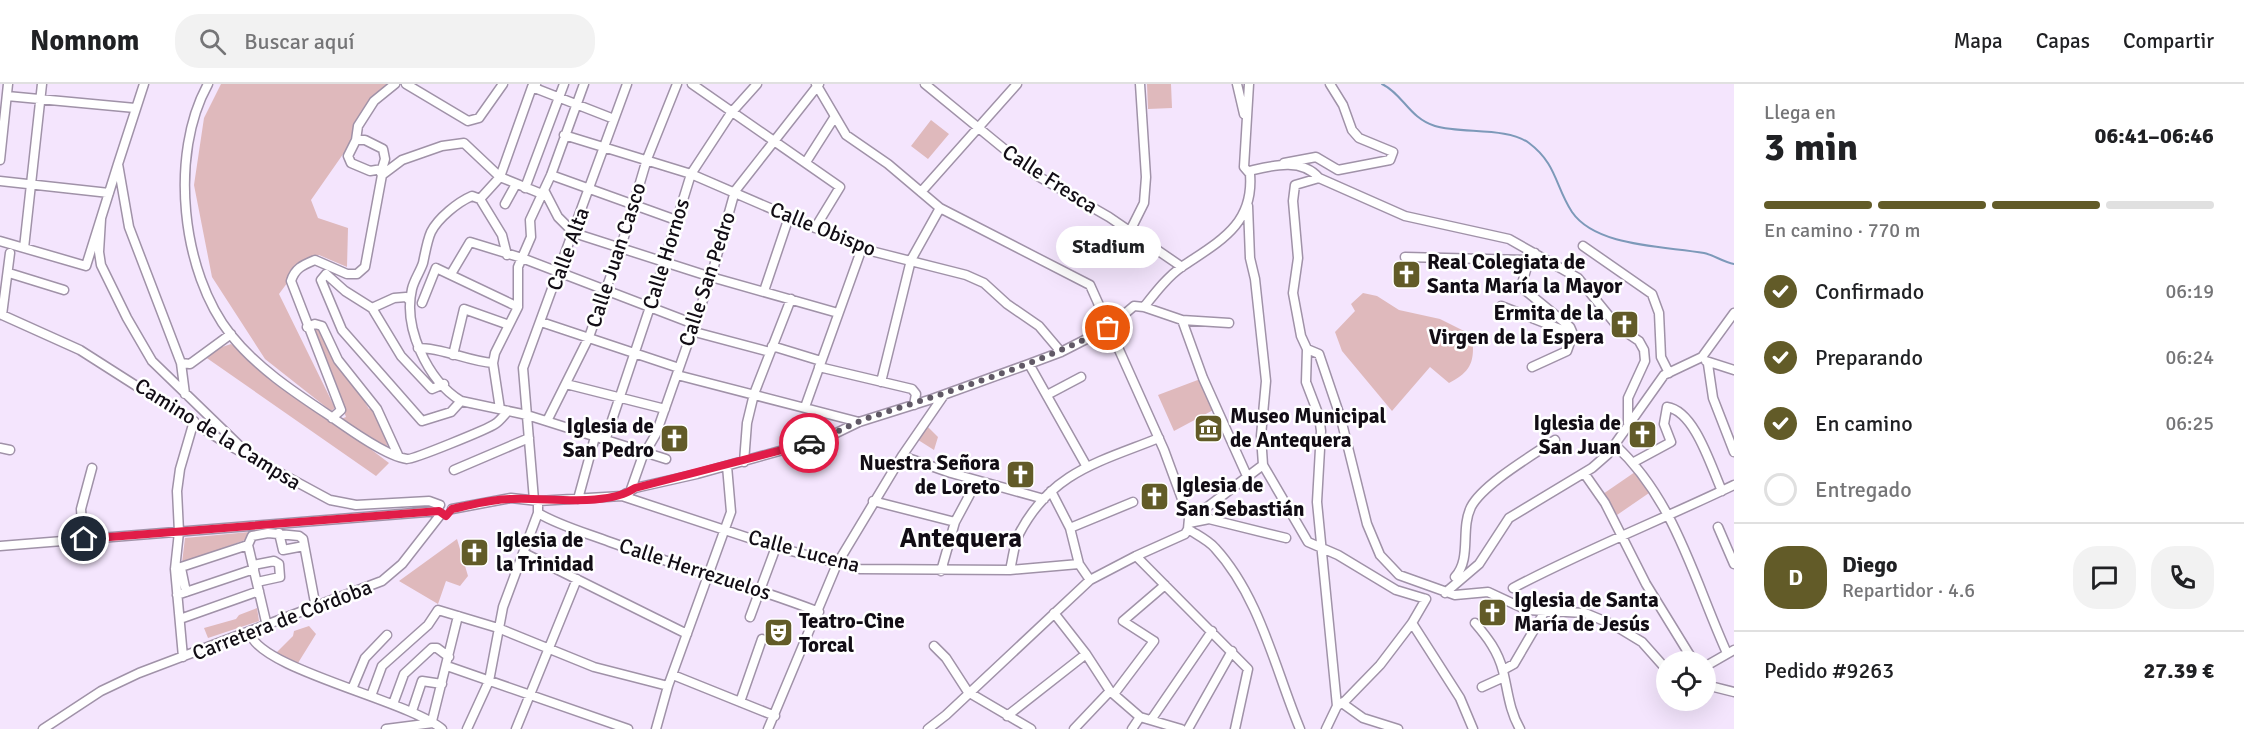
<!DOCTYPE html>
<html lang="es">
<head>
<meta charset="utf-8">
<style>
	:root { --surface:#fff; --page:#f2f2f2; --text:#202124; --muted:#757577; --line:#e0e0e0; --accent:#625b28 }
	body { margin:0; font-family:Signika,sans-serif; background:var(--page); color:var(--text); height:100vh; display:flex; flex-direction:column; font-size:22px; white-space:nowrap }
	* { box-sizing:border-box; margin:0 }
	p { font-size:20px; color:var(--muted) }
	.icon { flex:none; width:33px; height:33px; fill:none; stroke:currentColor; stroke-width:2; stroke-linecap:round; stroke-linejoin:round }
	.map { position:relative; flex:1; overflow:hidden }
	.drawer { display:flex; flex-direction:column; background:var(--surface); width:510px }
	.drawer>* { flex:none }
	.fabs { position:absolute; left:1656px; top:567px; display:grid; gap:12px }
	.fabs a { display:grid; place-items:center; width:60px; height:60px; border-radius:50%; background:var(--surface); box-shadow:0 6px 24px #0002; font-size:30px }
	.pin { position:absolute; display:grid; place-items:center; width:51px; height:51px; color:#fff; margin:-26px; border:3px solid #fff; border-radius:50%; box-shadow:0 2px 6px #0007 }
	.courier { position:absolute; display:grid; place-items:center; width:60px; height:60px; margin:-30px; border:4px solid #e11d48; border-radius:50%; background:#fff; color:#222; box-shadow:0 2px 8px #0007 }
	.bubble { position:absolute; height:42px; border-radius:21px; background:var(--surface); box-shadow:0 6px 24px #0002; font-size:20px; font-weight:700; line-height:42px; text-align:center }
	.head em { font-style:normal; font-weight:700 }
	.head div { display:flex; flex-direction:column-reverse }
	.head { display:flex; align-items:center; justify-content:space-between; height:102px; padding:0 30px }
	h1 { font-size:39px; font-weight:700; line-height:45px }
	.bar { display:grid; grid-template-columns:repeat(4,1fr); gap:9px 6px; align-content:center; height:72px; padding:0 30px }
	.bar i { height:8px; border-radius:4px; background:var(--line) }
	.bar .selected { background:var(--accent) }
	.bar p { grid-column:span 4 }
	.line { display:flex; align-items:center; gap:15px; padding:0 30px; border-top:2px solid var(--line) }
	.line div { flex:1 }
	.round { display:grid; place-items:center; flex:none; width:63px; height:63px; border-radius:24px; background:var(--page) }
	ol { padding:0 30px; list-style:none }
	li { display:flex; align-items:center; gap:18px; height:66px }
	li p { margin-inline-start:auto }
	li .icon { padding:6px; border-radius:50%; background:var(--accent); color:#fff; stroke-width:4 }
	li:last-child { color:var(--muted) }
	li i { width:33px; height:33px; border:3px solid var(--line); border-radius:50% }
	header { display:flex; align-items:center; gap:36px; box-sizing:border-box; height:84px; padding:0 30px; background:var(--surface); border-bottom:2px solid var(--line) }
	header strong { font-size:28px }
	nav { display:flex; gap:33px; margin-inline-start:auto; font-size:21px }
	.search { width:420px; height:54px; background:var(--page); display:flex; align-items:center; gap:15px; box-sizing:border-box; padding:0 21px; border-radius:24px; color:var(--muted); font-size:22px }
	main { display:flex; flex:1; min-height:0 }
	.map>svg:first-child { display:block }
</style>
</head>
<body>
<header>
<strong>Nomnom</strong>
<div class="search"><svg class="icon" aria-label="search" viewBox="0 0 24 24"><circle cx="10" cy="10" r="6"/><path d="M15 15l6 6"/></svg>Buscar aquí</div>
<nav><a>Mapa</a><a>Capas</a><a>Compartir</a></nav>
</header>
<main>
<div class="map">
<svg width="1734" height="645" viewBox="0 0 1734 645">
	<rect width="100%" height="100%" fill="#f4e5fd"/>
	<path fill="#dfb9bc" d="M221,0H392L311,116L318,134L348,144L347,183L319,171L302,179L279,210L335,324L331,327L265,275L212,193L194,101L204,34Z
		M1147,0H1171L1172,24L1148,25Z
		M931,36L949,50L928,75L911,62Z
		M1363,209L1377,212L1399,226L1440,235L1472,251C1475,277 1472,287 1449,299L1430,283L1392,327L1342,267L1335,248L1355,227L1351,220Z
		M319,241L369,325L374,322L391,372L336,337L346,333L314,248Z
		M231,260L389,379L376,392L201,270Z
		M1203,294L1217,324L1174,347L1158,311Z
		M924,339L938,353L934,366L915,354Z
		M1635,388L1649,409L1617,431L1603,410Z
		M249,448L248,455L182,479L185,454Z
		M457,455L468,492L460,502L446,497L438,520L399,497Z
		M257,524L259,537L208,554L204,544L236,535L239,531Z
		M309,542L316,550L298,579L275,570L293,552L294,547Z"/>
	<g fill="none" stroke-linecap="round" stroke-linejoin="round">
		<path stroke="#7d99b9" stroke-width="2" d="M1382,0C1403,10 1409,34 1435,42C1462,50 1507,43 1529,59C1557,80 1555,102 1572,128C1596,163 1664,162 1704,169C1714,171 1723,178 1734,180"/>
		<defs>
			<path id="minor" d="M144,0L118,80L129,143L181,279L185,310
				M208,0C169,70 181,188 231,251C258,285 297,310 333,334C350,346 388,373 407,375C412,376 488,345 495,340C500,337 504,331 508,327
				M406,0L468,37L479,34L503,0
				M692,0L840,103L815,144
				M816,0L846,51L888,80L940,124L1090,201L1164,366L1189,434L1188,445L1185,450L1136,472L1090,496L946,631L928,645
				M925,0L1036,91L1109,133L1182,183
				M1237,0L1244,30
				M532,3L614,35
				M7,12L135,24
				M564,51L691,90L867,166L966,191L984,199L1007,220L1039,242L1061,268
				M356,56H365L383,65L385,75L382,85L370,87L351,79L348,72L356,56L358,42L374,17L395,0
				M0,76L8,0
				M806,78L834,34
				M1284,79L1316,73L1338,86L1390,76L1393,68L1359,54L1352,46L1343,21L1330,0
				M1249,87C1271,82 1301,73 1319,94L1405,132L1509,155L1578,194L1618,243L1639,257L1644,266L1645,277L1628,314V339
				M382,91L402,76L442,62L464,59L500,93L542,110
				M551,91L676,136
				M0,97L109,109
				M525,104L564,0
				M544,106L558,133L574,149L711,193L838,229
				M921,108L1017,0
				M480,115L472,112C458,118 438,134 431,148C427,157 425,170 423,179C420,188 414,196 412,205C403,243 427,296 461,317L527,331L666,375
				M480,115L500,93L532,3L536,0
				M480,115L502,151L507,171
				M505,120L516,100
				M1248,122L1250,174L1255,195L1266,297L1261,352L1263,381L1308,458L1338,471L1396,506L1426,515
				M101,135L99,168L101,181L127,234L152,277L246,368
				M1130,147L1144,119L1146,93L1140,0
				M0,157L86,182L118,80
				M1583,162L1652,210L1659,229L1661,273L1669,289
				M24,164L42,0
				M1405,173L1529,176
				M9,189L64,206
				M451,190L470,158L522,174L694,240
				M764,207L789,133
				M422,219L436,184L518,223
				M1501,222L1573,250
				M1144,223C1155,209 1168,192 1183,182C1220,157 1254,140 1250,90L1244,83L1249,0
				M372,224L345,207L326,190L321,196L342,246L422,337L451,328L461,317
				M372,224L401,272L432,305L444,300
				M372,224L394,214L406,213L410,217
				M0,230L80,266L232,363L330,416L356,421L429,417L440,421
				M2,231L10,169
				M1182,236L1203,294L1247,392
				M541,238L679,284
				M307,243L315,240L322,242L338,276L377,325L398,371
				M691,247L770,268
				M772,262L821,277
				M418,264C444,264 467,277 493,279
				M1307,265L1319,270L1341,335L1367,440L1380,471L1399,491L1455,511L1488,508L1527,526L1585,529L1614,541L1642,558L1666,585
				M1307,265L1306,298L1319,332L1321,347L1317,418L1337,622
				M1307,265L1301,252L1293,209L1298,174L1293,117L1295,101L1319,94
				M453,271L464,225L509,241
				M1702,273L1734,229
				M1706,277L1734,286
				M181,279L190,280L231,250
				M1029,280L1087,383
				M1708,280L1713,314L1734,368
				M819,283L912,305L916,310L914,321
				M1532,283L1567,267L1573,250L1570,243L1521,203L1529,176L1535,169
				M677,291L859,338
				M881,298L911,176L940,124
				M566,300L665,325
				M1047,311L1081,293
				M805,323L862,164
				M500,325L493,279L495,269L518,223V183L531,153L530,136L551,91L584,0
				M332,334L341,326L291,197C295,184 303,181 315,176L347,190H357L365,183L382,91L379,86
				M547,337L589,253L621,163L647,75L677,0
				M605,357L650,223L691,90L731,29L757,0
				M1615,361C1675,416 1694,496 1727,569
				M0,364L10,366
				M902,372L951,389L1044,415
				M744,378L747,339L754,310L791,215
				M1634,378L1671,358L1664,340L1667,323C1695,327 1711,383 1722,407
				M454,386L529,354
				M1584,389L1605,419L1646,500L1694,578
				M1051,407L1070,444L1079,480
				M630,408L642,374L656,350L711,193L735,107L819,0
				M622,412L635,404L697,390L826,354L859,338L932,315L1029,280L1061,268L1108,244L1134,222L1144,223L1182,236L1229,239
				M578,415L595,353
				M534,416L523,284L627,0
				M873,417L955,438
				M452,425L511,414L538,417L622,412L776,463L860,485L1010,486L1079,480L1090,496
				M538,429C560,442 586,449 610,458C680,483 750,501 819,528
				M1190,436L1263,381
				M1189,439L1209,435L1286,454
				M1718,443L1734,480
				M1070,444L1133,418
				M1188,445C1197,451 1208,456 1215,464C1260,513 1275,585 1300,645
				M279,449L283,466L304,462
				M83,455L81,425L92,384
				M248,461L252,452L268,449L299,452L303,455L316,524
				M248,461L267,542
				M0,462L439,427
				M524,469L687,550
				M1136,472L1248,585L1235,645
				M253,481L274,477L279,480L280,493L257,498
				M181,484L186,508
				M175,485L248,461
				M1010,486C1013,474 1014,460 1019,450C1051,388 1099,378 1159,354
				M941,487L955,438L977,397
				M1455,493C1472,474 1460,446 1471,423C1483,400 1533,371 1555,356
				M1513,504C1585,466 1661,436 1734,401
				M1445,509L1479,480L1509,434L1592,384L1608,370L1664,291L1702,273
				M177,511L254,485
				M1054,529L1086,570L1110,607L1140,633L1181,645
				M750,533L776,463
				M180,535L259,507
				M1412,539L1460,614L1473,645
				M1475,539C1487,553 1498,567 1503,587C1508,607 1509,626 1520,645
				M250,549C259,585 407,616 442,645
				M934,562L946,574L968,608L1031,645
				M183,573L175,485L179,448L177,407L180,385L194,337
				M447,582L628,645
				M1706,582L1734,566
				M1503,586L1514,580L1545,527
				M673,591L775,632
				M1706,601L1734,608
				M1482,603L1504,593
				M352,605L365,574L387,551
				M1114,610L1154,557L1123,537L1165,501
				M371,612L382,582L428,541L438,526L498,544L594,583L668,602
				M740,618L762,555
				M1342,619L1363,634L1398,645
				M393,620L404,590L432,564H437L449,573
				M412,627L422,597L442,600
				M1007,632L1086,570
				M1151,636L1212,547
				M432,637L458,532
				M43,645L101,607L139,589L382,497L402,480L441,430
				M386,645L433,639
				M467,645L489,597L503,523L538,429V417
				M516,645L577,495
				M656,645L668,602L731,428L727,382
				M768,645L837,480L902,372L944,311
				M1074,645L1110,607
				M1132,645L1140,633
				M1188,645L1232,567
				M1326,645L1337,622L1345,617L1380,581L1412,539L1426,515"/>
		</defs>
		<use href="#minor" stroke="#a092a8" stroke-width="11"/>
		<use href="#minor" stroke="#fff" stroke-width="8"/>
	</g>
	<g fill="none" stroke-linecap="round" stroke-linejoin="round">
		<path stroke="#615966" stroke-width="6" stroke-dasharray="0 10.8" d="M809,359C830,353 848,341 868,334C950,307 1032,283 1108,244"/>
		<path stroke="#e11d48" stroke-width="8" d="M84,455L439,427L446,432L452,425C471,421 492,415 512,415C548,413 605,424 635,404L809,359"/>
	</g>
	<defs>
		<symbol id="church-square" viewBox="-11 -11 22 22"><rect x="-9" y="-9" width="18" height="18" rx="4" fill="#625b28" stroke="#fff"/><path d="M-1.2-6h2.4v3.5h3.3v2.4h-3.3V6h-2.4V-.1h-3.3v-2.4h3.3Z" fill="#fff"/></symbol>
		<symbol id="museum-square" viewBox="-11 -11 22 22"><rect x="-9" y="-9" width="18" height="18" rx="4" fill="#625b28" stroke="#fff"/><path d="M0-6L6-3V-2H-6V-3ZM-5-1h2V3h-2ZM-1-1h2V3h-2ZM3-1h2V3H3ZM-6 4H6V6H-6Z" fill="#fff"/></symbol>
		<symbol id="theatre-square" viewBox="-11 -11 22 22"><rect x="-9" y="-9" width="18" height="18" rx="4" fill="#625b28" stroke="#fff"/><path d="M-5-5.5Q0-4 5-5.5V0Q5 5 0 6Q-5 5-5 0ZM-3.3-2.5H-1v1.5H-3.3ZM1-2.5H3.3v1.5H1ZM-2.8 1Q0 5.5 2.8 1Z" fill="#fff"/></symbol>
	</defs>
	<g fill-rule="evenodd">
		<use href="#church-square" x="1390" y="174" width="33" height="33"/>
		<use href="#church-square" x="1608" y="224" width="33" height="33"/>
		<use href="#museum-square" x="1192" y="328" width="33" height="33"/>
		<use href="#church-square" x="1626" y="334" width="33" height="33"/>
		<use href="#church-square" x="658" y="338" width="33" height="33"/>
		<use href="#church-square" x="1004" y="374" width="33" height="33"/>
		<use href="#church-square" x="1138" y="396" width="33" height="33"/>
		<use href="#church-square" x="458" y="452" width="33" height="33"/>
		<use href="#church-square" x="1476" y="512" width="33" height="33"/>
		<use href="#theatre-square" x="762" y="532" width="33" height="33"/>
	</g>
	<g text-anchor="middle" stroke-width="5" stroke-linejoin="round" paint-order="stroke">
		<g font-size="21" fill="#120d15" stroke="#fff">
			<text transform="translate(1050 95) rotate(33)" y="7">Calle Fresca</text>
			<text transform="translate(823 145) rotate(22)" y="7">Calle Obispo</text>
			<text transform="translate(568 165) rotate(-70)" y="7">Calle Alta</text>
			<text transform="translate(666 170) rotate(-73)" y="7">Calle Hornos</text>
			<text transform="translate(616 171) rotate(-72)" y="7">Calle Juan Casco</text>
			<text transform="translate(707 195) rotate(-72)" y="7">Calle San Pedro</text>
			<text transform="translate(218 350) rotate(32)" y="7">Camino de la Campsa</text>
			<text transform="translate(804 467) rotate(15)" y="7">Calle Lucena</text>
			<text transform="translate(695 485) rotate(18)" y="7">Calle Herrezuelos</text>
			<text transform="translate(282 536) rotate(-21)" y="7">Carretera de Córdoba</text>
		</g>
		<g font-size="21" font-weight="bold" fill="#120d15" stroke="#fff" text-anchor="start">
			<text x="1427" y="185">Real Colegiata de<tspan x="1427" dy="24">Santa María la Mayor</tspan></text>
			<text x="1604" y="236" text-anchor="end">Ermita de la<tspan x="1604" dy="24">Virgen de la Espera</tspan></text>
			<text x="1230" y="339">Museo Municipal<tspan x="1230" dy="24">de Antequera</tspan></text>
			<text x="1621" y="346" text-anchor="end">Iglesia de<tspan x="1621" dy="24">San Juan</tspan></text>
			<text x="654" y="349" text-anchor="end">Iglesia de<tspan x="654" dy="24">San Pedro</tspan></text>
			<text x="1000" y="386" text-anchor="end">Nuestra Señora<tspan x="1000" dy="24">de Loreto</tspan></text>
			<text x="1176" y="408">Iglesia de<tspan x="1176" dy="24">San Sebastián</tspan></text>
			<text x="496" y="463">Iglesia de<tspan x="496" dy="24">la Trinidad</tspan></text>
			<text x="1514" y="523">Iglesia de Santa<tspan x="1514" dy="24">María de Jesús</tspan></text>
			<text x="799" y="544">Teatro-Cine<tspan x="799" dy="24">Torcal</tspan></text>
		</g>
		<g font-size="27" font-weight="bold" fill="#120d15" stroke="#fff">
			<text x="961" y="463">Antequera</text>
		</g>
	</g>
</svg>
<div class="fabs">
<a><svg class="icon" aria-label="locate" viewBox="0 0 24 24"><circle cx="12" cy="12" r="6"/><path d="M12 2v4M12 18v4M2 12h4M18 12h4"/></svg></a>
</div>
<div class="pin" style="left:1108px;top:244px;background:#ea580c"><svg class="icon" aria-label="bag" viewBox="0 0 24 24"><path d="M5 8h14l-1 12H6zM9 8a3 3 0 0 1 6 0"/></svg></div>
<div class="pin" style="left:84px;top:455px;background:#1f2937"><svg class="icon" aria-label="home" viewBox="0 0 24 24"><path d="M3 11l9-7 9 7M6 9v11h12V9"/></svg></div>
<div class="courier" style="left:809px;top:359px"><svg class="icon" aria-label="car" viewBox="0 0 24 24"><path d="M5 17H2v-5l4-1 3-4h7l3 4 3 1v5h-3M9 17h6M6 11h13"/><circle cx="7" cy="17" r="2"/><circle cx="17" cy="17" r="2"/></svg></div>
<div class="bubble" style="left:1056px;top:142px;width:105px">Stadium</div>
</div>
<section class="drawer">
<div class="head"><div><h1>3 min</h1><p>Llega en</p></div><em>06:41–06:46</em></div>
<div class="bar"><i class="selected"></i><i class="selected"></i><i class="selected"></i><i></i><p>En camino · 770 m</p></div>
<ol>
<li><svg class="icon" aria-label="check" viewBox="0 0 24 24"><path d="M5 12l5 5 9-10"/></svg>Confirmado<p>06:19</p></li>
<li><svg class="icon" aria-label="check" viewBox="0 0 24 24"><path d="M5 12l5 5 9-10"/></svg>Preparando<p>06:24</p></li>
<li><svg class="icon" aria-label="check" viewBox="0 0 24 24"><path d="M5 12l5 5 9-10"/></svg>En camino<p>06:25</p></li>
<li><i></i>Entregado</li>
</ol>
<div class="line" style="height:108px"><b class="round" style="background:var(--accent);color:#fff">D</b><div><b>Diego</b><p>Repartidor · 4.6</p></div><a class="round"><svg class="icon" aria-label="chat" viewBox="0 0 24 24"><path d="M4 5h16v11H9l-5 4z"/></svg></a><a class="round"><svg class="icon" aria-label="phone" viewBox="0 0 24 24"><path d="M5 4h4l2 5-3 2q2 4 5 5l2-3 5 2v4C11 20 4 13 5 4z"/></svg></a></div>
<div class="line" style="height:78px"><div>Pedido #9263</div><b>27.39 €</b></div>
</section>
</main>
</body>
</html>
